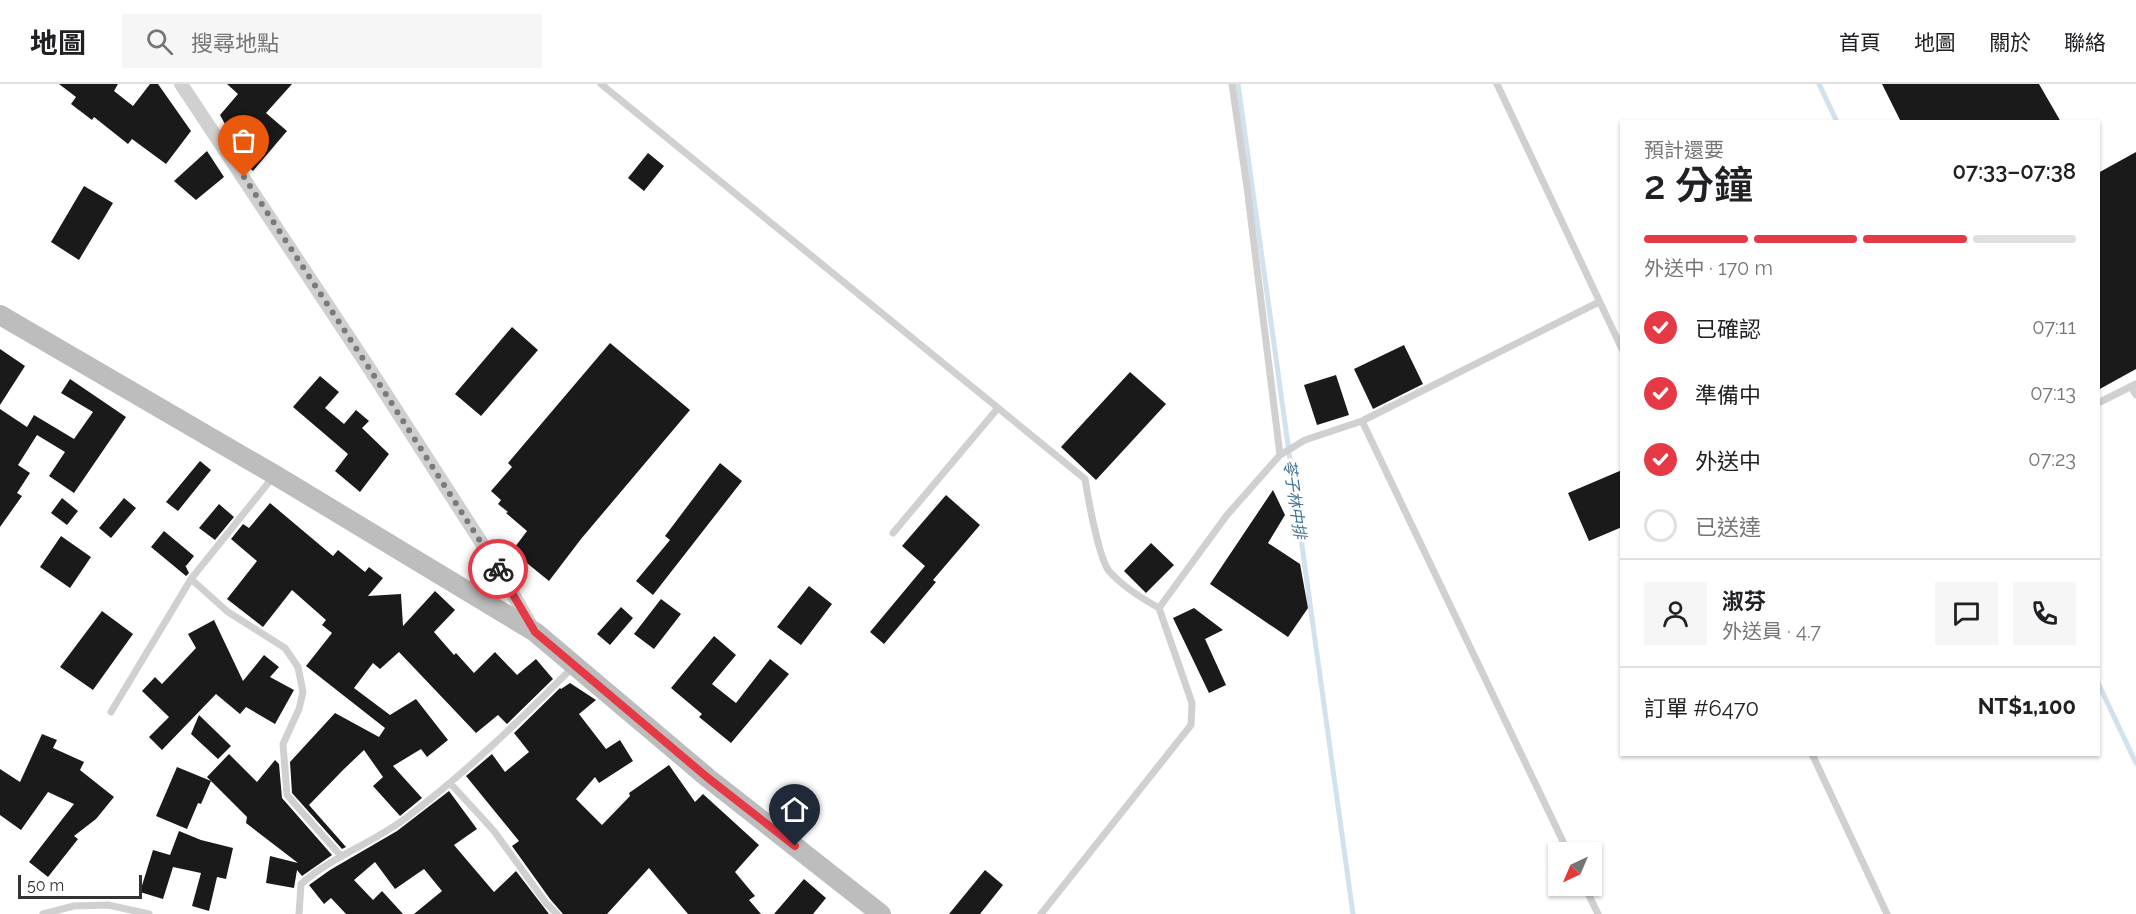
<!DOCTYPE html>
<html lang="zh-TW">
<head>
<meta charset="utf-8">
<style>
	:root { --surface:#fff; --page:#f6f6f6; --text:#202124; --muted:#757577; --line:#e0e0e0; --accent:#e63946 }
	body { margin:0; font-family:Raleway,"Noto Sans TC",sans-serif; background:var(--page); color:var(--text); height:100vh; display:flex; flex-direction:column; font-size:22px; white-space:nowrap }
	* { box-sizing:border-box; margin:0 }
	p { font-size:20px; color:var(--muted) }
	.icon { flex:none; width:33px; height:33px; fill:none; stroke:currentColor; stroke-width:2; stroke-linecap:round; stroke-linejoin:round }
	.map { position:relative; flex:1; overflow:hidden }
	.drawer { position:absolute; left:1620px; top:36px; width:480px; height:636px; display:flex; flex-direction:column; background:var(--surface); border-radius:0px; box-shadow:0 2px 4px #0004 }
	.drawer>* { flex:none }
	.needle { width:39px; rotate:224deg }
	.buttons { position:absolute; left:1548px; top:758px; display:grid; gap:12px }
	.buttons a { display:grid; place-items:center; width:54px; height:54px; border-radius:0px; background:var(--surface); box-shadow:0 2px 4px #0004; font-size:30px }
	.scale { position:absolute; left:18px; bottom:15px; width:124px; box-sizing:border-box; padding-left:6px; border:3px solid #333; border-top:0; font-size:16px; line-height:21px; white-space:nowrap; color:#333; -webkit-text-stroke:4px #fff; paint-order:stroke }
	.pin { position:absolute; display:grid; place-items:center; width:51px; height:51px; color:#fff; margin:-62px -26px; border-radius:50% 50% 50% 0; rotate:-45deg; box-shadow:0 0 6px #0007 }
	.pin .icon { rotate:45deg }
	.courier { position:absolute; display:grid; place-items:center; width:60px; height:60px; margin:-30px; border:4px solid #e63946; border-radius:50%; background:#fff; color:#222; box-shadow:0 2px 8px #0007 }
	.head em { font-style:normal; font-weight:600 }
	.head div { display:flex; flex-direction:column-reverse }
	.head { display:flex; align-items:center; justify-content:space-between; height:102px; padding:0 24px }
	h1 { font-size:39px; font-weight:600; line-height:45px }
	.bar { display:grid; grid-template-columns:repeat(4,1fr); gap:9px 6px; align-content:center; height:72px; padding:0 24px }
	.bar i { height:8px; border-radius:4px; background:var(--line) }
	.bar .active { background:var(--accent) }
	.bar p { grid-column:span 4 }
	.line { display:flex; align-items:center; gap:15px; padding:0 24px; border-top:2px solid var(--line) }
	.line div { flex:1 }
	.round { display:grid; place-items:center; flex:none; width:63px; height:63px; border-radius:0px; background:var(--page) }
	ol { padding:0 24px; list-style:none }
	li { display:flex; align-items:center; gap:18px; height:66px }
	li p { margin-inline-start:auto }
	li .icon { padding:6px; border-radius:50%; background:var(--accent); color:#fff; stroke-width:4 }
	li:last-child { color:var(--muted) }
	li i { width:33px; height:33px; border:3px solid var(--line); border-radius:50% }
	header { display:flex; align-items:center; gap:36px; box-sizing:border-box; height:84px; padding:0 30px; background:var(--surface); border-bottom:2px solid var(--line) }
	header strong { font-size:28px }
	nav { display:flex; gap:33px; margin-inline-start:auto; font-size:21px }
	.search { width:420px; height:54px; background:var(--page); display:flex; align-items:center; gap:15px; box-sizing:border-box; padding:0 21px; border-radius:0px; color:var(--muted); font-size:22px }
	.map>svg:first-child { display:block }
</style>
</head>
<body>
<header>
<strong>地圖</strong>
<div class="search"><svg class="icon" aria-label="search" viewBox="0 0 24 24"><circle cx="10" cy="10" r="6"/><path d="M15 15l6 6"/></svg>搜尋地點</div>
<nav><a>首頁</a><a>地圖</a><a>關於</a><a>聯絡</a></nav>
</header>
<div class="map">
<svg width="2136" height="830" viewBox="0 0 2136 830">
	<rect width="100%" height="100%" fill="#fff"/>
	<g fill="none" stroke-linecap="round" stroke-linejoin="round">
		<path stroke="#cfe2ee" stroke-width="5" d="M1238,0L1353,830
			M1819,0L1837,38
			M2098,599L2136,679"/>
	</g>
	<path fill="#1a1a1a" d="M59,0H118L114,7L133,22L150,0H158L191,47L166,80L132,55L128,60L94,33L92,36L71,20L76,13Z
		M227,0H292L266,29L287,47L253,87L245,80L239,71L241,69L220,31L238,10Z
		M1882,0H2039L2061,38H1901Z
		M207,67L224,93L196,116L174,97Z
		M2136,68V285L2098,306V89Z
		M648,69L664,82L644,107L628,94Z
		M84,102L113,119L79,176L51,158Z
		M512,243L538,266L481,332L455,310Z
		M610,259L690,326L581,455L549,497L512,467L527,447L506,429L508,428L498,420L501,416L491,407L512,383L508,379Z
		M1404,261L1423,300L1373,325L1354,285Z
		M0,265L25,282L0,321Z
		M1130,288L1166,320L1096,396L1061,363Z
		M1336,291L1349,331L1317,341L1304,301Z
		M320,292L339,308L325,324L344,340L356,326L369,337L362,344L389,370L360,408L335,387L348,370L293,323Z
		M70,295L126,333L74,409L49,392L65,368L37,351L18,381L30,389L17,409L22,412L0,443V325L27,343L34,331L74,355L93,328L61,309Z
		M200,377L211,386L178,427L166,418Z
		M720,379L742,397L653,511L636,497L670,456L665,452Z
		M1622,386V443L1589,457L1568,409Z
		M1273,406L1285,431L1268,459L1300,480L1308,524L1288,553L1210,500Z
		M946,411L980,441L933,496L936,498L884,560L870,548L925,482L902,462Z
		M62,414L78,427L67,441L51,429Z
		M124,414L136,424L111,454L99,444Z
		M270,419L333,472L338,466L365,488L369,483L383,494L368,512L401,510L403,542L435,507L455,526L434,548L454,571L456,569L474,589L495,568L517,591L536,575L553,595L507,640L498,631L476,649L399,568L380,585L373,579L354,604L390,631L416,615L448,656L427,673L421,665L393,682L422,714L400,732L373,702L383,693L364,666L343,686L309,721L346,763L342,765L292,709L290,678L335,629L379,653L385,644L306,582L332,549L322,541L326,536L292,506L263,543L227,515L257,477L231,455L243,440L249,444Z
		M219,420L234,433L215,456L199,444Z
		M164,447L194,472L186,482L185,481L189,489L186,492L151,463Z
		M61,452L91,473L70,504L40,483Z
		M1151,459L1174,481L1146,509L1124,487Z
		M809,502L832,520L801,561L777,543Z
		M661,515L681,530L654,565L634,550Z
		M621,523L633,534L610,561L597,550Z
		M1194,524L1223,546L1205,555L1226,601L1209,609L1173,534Z
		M102,527L133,550L93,606L60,583Z
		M214,536L243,597L264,571L279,583L270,593L294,606L275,640L246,623L240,630L216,610L162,666L149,653L169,633L142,607L155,593L162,600L196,564L188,550Z
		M714,552L736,571L712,600L736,619L770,575L789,590L731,659L699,633L702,630L671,604Z
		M570,599L596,616L579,630L606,665L620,656L633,677L599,699L595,693L576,715L602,741L630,712L629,709L669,681L695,718L703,710L759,761L735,788L755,812L749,816L761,830H688L649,784L607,830H563L550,815L512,762L519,757L466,692L492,670L505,688L529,668L514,649L560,604L561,605Z
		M199,631L231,662L218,675L191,650Z
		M42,650L57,656L53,664L84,678L80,686L114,713L96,735L74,752L78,755L48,793L29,778L74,720L48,708L21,746L0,731V685L20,698Z
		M229,670L257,698L275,676L279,680L282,714L332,771L302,792L297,786L294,804L266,799L270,772L298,779L246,739L247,733L207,693Z
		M177,683L211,697L201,720L198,719L187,745L156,732Z
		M449,707L477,745L454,761L494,808L516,787L549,830H414L442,807L424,785L395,805L375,778L354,796L373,816L382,807L403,830H346L331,814L324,820L309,801L330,786L397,747Z
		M179,747L201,756L233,764L226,795L217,793L209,827L192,822L201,789L173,783L163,815L140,808L153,766L170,771Z
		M985,786L1003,801L980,830H949Z
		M804,795L826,814L813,830H774Z"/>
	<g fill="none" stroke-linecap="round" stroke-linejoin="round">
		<path stroke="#d0d0d0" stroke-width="7" d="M601,0L1085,395C1088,414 1099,475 1109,487C1123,503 1141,514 1159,524L1192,619L1191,641L1041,830
			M1497,0L1622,265
			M2131,303L2136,311
			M2098,319L2136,300
			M1362,337L1568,768
			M1280,371L1305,356L1362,337L1599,218
			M893,449L998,324
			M191,495L228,528L285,564L298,583L303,608L299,625L283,660L287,711L340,771
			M1159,524L1227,431L1280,371L1247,103L1232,0
			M111,628L191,495L273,393
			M1812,670L1887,830
			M450,699L494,747L546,819L557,830
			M1584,801L1598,830
			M43,830L74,822L108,821L149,830
			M299,830L301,800C334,771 373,759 406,734C467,688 520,636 573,583"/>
		<path stroke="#d0d0d0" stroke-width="14" d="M181,0L371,287L499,486L533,545"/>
		<path stroke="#bdbdbd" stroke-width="20" d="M0,231L275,391L535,548L708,694L881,830"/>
	</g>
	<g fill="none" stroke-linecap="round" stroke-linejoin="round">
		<path stroke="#7a7a7a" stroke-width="6" stroke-dasharray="0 10.8" d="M244,93L371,287L498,485"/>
		<path stroke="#e63946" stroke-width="8" d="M498,485L535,548L708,694L795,762"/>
	</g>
	<g text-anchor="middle" stroke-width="6" stroke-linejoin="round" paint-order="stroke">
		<g font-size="16" font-style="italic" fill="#3f7597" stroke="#fff">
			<text transform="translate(1295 415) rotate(82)" y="6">苓子林中排</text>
		</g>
	</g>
</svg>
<div class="buttons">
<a><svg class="needle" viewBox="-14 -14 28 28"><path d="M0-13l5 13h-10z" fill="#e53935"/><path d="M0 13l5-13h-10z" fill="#757577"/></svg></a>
</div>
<div class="scale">50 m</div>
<div class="pin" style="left:244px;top:93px;background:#ea580c"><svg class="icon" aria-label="bag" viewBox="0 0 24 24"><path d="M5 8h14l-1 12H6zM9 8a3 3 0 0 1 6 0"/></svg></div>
<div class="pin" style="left:795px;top:762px;background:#1f2937"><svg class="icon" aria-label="home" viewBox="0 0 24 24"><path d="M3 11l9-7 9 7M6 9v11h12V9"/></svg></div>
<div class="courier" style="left:498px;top:485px"><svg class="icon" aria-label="bike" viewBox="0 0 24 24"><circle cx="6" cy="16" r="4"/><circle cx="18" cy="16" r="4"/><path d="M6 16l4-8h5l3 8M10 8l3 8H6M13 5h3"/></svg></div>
<section class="drawer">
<div class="head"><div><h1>2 分鐘</h1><p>預計還要</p></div><em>07:33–07:38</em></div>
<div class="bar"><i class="active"></i><i class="active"></i><i class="active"></i><i></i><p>外送中 · 170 m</p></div>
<ol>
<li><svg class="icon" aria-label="check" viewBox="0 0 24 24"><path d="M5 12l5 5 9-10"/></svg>已確認<p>07:11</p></li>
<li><svg class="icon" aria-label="check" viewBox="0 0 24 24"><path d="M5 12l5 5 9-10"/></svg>準備中<p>07:13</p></li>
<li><svg class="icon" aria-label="check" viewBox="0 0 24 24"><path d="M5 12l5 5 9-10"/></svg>外送中<p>07:23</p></li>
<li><i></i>已送達</li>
</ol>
<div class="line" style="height:108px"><a class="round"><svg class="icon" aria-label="person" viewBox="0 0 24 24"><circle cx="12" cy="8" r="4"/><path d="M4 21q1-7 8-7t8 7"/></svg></a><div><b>淑芬</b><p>外送員 · 4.7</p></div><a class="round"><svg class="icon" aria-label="chat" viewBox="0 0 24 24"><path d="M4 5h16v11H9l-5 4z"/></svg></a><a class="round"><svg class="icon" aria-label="phone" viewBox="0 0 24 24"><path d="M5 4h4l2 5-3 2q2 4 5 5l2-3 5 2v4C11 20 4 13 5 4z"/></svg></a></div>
<div class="line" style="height:78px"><div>訂單 #6470</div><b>NT$1,100</b></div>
</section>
</div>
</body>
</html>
